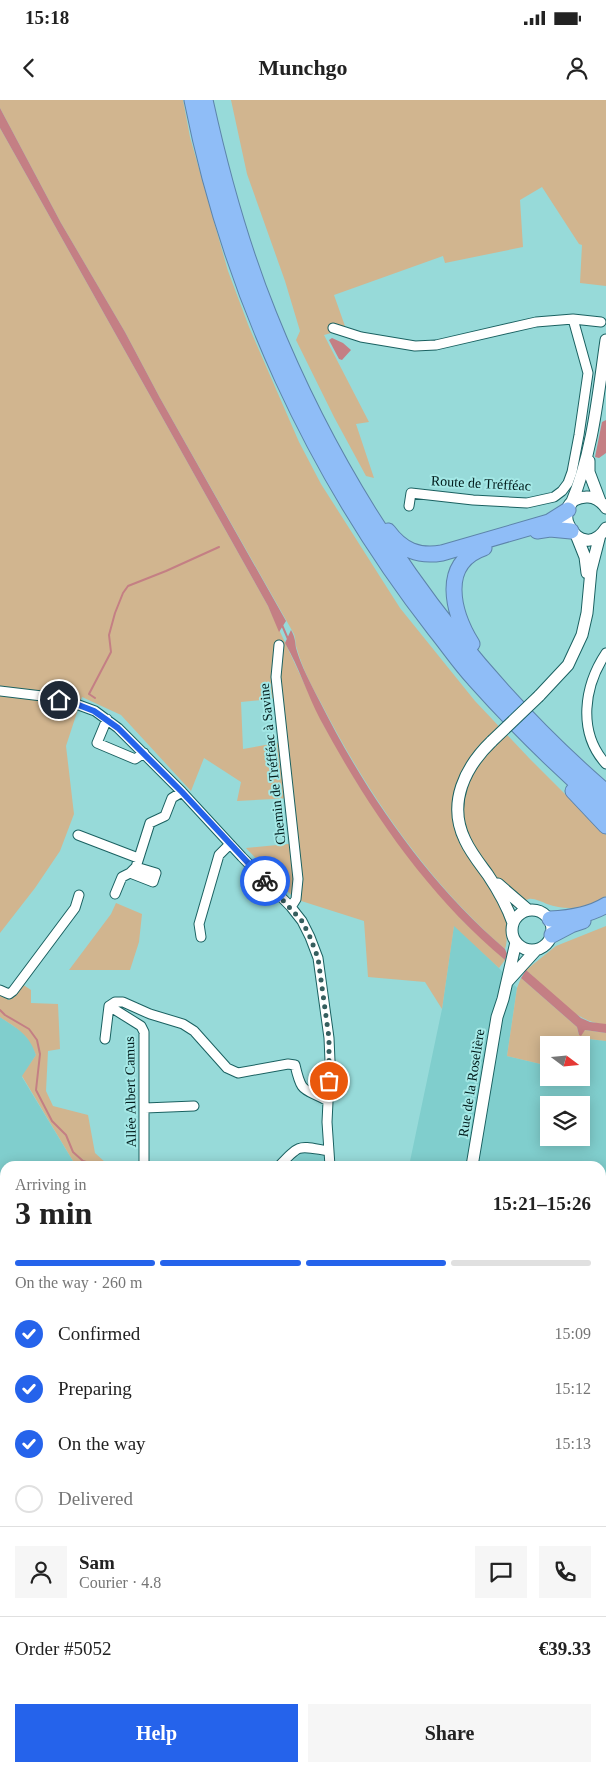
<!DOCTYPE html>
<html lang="en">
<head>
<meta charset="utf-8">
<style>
	:root { --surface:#fff; --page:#f6f6f6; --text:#222; --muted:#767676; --line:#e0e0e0; --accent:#2563eb }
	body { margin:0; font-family:"Times New Roman",serif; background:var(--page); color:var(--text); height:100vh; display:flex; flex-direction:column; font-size:19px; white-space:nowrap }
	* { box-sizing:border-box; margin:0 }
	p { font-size:16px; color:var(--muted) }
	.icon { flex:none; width:28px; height:28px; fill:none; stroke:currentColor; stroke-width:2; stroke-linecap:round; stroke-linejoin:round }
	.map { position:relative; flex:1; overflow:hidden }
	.drawer { position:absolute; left:0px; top:1061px; width:606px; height:611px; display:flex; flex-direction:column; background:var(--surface); border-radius:15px 15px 0 0; box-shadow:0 2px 12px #0003 }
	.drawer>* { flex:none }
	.needle { width:32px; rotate:106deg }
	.tools { position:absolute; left:540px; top:936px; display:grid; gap:10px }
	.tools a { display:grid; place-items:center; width:50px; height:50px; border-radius:0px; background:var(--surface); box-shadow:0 2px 12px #0003; font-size:25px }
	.pin { position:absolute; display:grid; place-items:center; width:42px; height:42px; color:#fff; margin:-21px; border:2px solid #fff; border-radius:50%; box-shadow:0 1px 5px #0007 }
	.courier { position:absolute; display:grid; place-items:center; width:50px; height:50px; margin:-25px; border:4px solid #2563eb; border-radius:50%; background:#fff; color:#222; box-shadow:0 1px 6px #0007 }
	.summary em { font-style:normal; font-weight:600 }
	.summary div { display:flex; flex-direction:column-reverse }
	.summary { display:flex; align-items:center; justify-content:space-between; height:85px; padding:0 15px }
	h1 { font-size:32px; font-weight:600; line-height:38px }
	.bar { display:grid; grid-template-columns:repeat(4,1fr); gap:8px 5px; align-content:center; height:60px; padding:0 15px }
	.bar i { height:6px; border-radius:4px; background:var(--line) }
	.bar .selected { background:var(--accent) }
	.bar p { grid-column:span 4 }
	.line { display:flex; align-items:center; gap:12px; padding:0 15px; border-top:1px solid var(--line) }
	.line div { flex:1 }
	.round { display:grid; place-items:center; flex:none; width:52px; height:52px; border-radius:0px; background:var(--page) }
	ol { padding:0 15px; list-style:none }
	li { display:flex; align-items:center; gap:15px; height:55px }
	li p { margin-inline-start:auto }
	li .icon { padding:5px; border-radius:50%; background:var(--accent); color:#fff; stroke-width:4 }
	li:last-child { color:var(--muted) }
	li i { width:28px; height:28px; border:2px solid var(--line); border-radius:50% }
	.action { display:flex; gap:10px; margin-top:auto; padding:10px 15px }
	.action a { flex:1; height:58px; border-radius:0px; background:var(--accent); color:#fff; font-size:20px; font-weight:600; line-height:58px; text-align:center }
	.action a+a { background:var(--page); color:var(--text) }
	.status { display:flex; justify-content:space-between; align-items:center; height:35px; padding:0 25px; background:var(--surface); direction:ltr }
	.status svg { height:14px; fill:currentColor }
	header { display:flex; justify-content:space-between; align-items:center; height:65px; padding:0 15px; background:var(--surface); font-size:22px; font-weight:600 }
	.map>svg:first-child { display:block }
</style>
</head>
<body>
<div class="status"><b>15:18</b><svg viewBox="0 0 49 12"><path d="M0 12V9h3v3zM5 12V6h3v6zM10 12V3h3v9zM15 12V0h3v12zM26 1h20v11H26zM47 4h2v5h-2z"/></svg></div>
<header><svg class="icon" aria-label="back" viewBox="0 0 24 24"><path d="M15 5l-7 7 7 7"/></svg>Munchgo<svg class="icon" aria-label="person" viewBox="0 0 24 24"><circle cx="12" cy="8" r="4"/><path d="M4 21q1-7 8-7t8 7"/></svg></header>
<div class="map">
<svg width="606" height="1672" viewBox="0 0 606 1672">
	<rect width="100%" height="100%" fill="#97dad9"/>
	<path fill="#80cecd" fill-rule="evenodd" d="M454,825L499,868L517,888L507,956L549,966V978H581V945H578L580,938L606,941V1473L601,1471V1066H409L442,909ZM549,1005H581V1038H549Z
		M0,917L21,931L32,943L36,955L22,977L76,1066H5V1232L0,1230Z
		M302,1052L324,1056L326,1066H288Z
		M0,1265L5,1268V1410L0,1408Z"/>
	<path fill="#d1b58f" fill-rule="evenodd" d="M0,0H183L190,37L228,171L249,227L299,342L321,384L400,508L475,601L529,658L606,735V796C589,809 567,811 547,804C542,802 534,798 529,799C519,801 512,806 508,815C504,825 509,838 505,849C427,781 367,693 320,601C311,585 302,567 297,549C295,544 296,540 294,534L160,298L125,232L61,123L0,8Z
		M231,0H606V186L580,183L582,145L579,144L542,87L520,100L523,147L445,163L443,156L334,195L346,229L324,235L369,322L356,324L374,378L366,376L334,317L296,240L300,231L285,181L247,74Z
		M0,28L268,506L323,624L359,686L389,731L422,774L464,822L505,860L499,868L454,826L442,909L425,882L368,877L364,821L295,799L246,748L298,743L293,698L237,701L241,682L204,658L191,691L121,615L82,597L66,646L74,714L60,751L35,788L0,833ZM281,595L287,641L243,649L241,602L271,599Z
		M116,803L142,814L139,842L130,870H69L111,814Z
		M606,826V924C577,925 547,889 526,870L556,846Z
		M521,878L577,927L579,935L585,930L606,933V941L580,938L578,945H549V966L507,956L517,888Z
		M22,884L31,890V903L58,904L60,949L48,951L46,991L53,1006L88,1015L95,1053L106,1063L127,1066H76L22,976L36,955C29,934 18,929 0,917V895L9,900Z"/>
	<path fill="#c47f84" d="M0,8L61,123L125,232L160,298L286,521L279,532L268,506L0,28Z
		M332,238L343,243L351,250L342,260L339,259L329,240Z
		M606,320V353L599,358L595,357L602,322Z
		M291,530C295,537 295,541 296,548C301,566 311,584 319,600C365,692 427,782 505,849L507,854L505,860C427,795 368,708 320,619C307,594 299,567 285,543Z
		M526,870L581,918L590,922L606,924V933L585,930L581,936L579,935L577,927L521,878Z"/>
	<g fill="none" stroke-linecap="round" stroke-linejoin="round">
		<path stroke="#c47f84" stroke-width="2" d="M282,525L288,539
			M95,598L89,594L111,552L109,535L115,513L123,493L128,486L166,471L219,447
			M0,910L5,915L29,929L37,940L40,954L36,990L52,1021L66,1035L73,1052L83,1061L93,1064L94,1066"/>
		<defs>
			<path id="street" d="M573,219L601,222
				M333,228L361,237L415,246L436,245L536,222L573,219L588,273L579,335L572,372L568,383L562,391L554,397L527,403L473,400L411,393L409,406
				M279,545L276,577L298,779L296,799L291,807
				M606,553C584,586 577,632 606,664
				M0,591L42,596L76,604L95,611L118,628L182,692L242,757L291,807L302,821L310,837L318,858L329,938L330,961L327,1022L330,1066
				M107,619L97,643L135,659L144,653
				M78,735L138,758
				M130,773L153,782L156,773L136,767
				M115,794L122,777L130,773L136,767L150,723L165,716L172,698L182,692
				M201,837L199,824L219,755L230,744
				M0,890L9,894L13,891L75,808L79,795
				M109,906L141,926L144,932V1066
				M105,939L109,906L115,902H123L150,914L183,924L194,931L227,968L238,973L288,964L295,965C302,995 303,987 328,1001
				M145,1008L194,1006
				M279,1066C301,1043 298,1046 329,1051
				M0,1412L5,1414
				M0,1534L5,1522
				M0,1547L5,1549
				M601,1613L606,1614
				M0,1630L5,1632
				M89,1668L100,1672
				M14,1672L16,1668
				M107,1672L110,1668
				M326,1672L329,1668
				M370,1672L372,1668
				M516,1672V1668"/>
			<path id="secondary" d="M589,361V372L600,401
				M571,404C593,352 598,295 606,240
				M606,408C601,401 595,396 586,397C543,400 581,467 606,428
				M577,437L585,457L587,473
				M539,596L568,565L582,535L587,513L591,470L600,435
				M492,641C465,667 447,703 465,740C471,753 480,764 488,775C498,790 507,806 513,823
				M498,784L528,810
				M512 830a20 20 0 1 1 40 0a20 20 0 1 1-40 0Z
				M508,881L536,850
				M472,1066L497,917L503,899L516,842
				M0,1239L5,1242
				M0,1259L5,1261
				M601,1491L606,1493
				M601,1510L606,1512"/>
			<path id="highway" d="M192,0C230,192 315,376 435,530C448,546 460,564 474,579C515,625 560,669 606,709
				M205,0C221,73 241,146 269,215C342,397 458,564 606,692
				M388,431C402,450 418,457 442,453L549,422L568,410
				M537,431L550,429L571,431
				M472,544C453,513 439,463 484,448
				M573,691L606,726
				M550,819C569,818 590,815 606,805
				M552,835L571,825L583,821"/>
		</defs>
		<use href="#street" stroke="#1a6161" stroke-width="11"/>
		<use href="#secondary" stroke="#1a6161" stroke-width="13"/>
		<use href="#highway" stroke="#5d84aa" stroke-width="17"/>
		<use href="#street" stroke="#fff" stroke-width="9"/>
		<use href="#secondary" stroke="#fff" stroke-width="11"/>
		<use href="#highway" stroke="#8fbdf7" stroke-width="15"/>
		<defs>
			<path id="secondary-bridge" d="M492,641L539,596"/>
		</defs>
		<use href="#secondary-bridge" stroke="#1a6161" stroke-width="13" stroke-linecap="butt"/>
		<use href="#secondary-bridge" stroke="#fff" stroke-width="11"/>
	</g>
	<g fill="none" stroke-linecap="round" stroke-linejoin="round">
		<path stroke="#365e5e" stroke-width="5" stroke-dasharray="0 9" d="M265,781L302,821L310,837L318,858L329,938V981"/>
		<path stroke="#2563eb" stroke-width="6" d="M59,600L76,604L94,611L118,628L182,692L265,781"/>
	</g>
	<g text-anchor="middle" stroke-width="4" stroke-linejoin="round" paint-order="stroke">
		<g font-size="14" fill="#011b1b" stroke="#a4e8e6">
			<text transform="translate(481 383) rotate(3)" y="5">Route de Tréfféac</text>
			<text transform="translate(272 664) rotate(-96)" y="5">Chemin de Tréfféac à Savine</text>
			<text transform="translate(471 983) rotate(-81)" y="5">Rue de la Roselière</text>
			<text transform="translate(130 992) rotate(-91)" y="5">Allée Albert Camus</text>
		</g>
	</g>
</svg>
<div class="tools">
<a><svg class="needle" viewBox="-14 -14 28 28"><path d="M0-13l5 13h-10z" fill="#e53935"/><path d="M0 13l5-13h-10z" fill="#767676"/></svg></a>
<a><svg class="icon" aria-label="layers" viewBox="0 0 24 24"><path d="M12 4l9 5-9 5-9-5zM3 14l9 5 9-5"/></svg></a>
</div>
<div class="pin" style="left:329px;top:981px;background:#ea580c"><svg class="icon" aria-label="bag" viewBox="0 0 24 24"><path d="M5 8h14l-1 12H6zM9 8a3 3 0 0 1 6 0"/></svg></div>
<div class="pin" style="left:59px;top:600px;background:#1f2937"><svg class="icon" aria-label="home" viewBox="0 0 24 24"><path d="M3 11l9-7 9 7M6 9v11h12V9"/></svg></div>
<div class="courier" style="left:265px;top:781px"><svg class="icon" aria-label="bike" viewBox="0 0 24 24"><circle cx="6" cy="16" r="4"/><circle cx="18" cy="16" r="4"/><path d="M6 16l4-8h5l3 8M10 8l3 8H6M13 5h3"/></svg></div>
<section class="drawer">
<div class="summary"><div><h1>3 min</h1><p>Arriving in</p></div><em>15:21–15:26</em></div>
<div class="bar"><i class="selected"></i><i class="selected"></i><i class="selected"></i><i></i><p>On the way · 260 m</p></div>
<ol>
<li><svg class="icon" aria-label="check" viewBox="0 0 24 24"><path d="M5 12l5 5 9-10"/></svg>Confirmed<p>15:09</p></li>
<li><svg class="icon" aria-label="check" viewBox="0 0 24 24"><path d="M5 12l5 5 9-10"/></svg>Preparing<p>15:12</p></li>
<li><svg class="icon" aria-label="check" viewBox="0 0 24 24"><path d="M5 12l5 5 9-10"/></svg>On the way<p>15:13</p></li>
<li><i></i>Delivered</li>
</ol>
<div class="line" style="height:90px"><a class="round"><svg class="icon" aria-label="person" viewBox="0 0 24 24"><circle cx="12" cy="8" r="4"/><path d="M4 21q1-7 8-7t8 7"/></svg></a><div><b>Sam</b><p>Courier · 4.8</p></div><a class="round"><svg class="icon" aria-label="chat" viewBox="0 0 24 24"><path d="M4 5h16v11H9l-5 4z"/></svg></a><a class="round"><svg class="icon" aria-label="phone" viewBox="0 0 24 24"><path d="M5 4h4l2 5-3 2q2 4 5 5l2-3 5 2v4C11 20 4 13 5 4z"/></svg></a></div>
<div class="line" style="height:65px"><div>Order #5052</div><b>€39.33</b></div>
<div class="action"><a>Help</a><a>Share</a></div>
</section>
</div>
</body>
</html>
